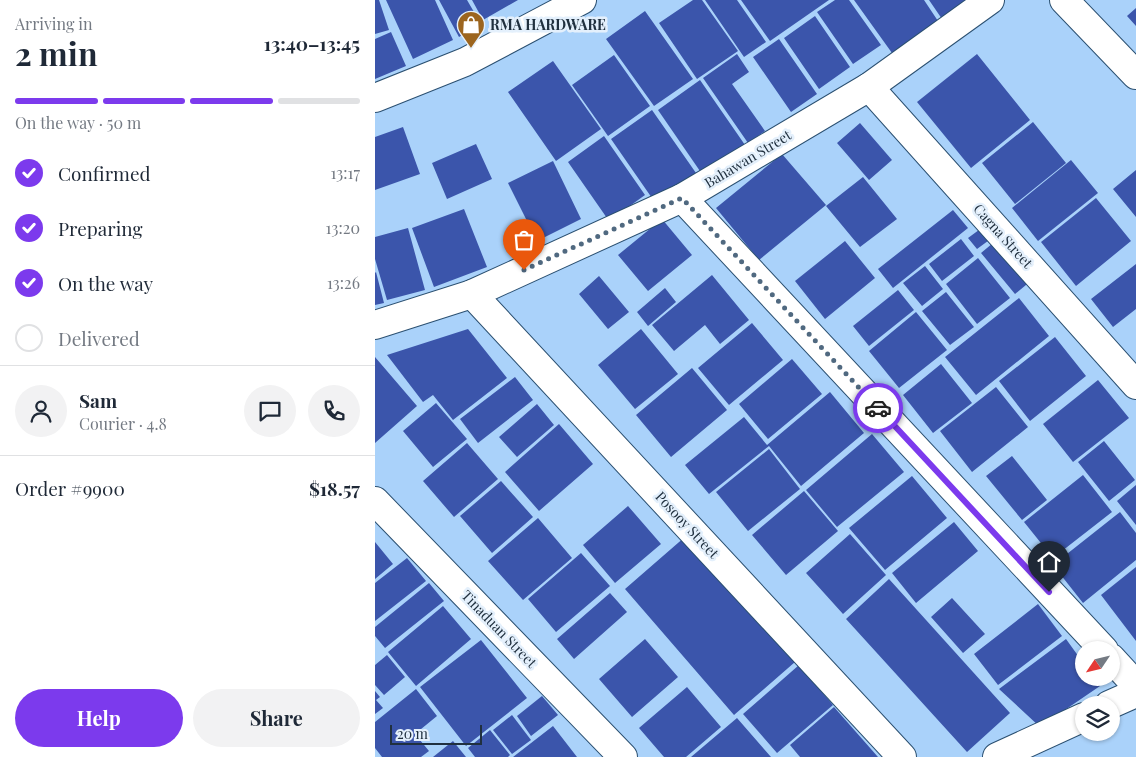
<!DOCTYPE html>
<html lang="en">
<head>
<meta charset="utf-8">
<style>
	:root { --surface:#fff; --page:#f2f2f3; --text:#1f2937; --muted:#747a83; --line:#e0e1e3; --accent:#7c3aed }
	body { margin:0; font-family:"Playfair Display",serif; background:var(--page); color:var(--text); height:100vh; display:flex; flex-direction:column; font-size:19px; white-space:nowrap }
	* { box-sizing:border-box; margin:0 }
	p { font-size:16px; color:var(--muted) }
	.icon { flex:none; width:28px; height:28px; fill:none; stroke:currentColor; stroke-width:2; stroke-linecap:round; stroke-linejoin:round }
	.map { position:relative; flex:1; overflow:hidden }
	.side { display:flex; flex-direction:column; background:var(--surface); width:375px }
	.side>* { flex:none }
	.needle { width:32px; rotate:235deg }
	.buttons { position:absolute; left:700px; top:641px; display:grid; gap:10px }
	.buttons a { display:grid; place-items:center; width:45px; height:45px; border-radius:50%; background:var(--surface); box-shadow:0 1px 4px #0004; font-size:25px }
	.scale { position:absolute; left:15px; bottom:12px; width:92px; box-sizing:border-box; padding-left:5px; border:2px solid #20303f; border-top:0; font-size:14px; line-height:18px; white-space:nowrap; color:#20303f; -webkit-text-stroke:4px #e4f0fc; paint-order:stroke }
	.pin { position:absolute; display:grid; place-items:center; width:42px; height:42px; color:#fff; margin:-51px -21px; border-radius:50% 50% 50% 0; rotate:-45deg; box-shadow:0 0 5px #0007 }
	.pin .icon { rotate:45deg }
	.courier { position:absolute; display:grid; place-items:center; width:50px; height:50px; margin:-25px; border:4px solid #7c3aed; border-radius:50%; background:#fff; color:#222; box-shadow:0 1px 6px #0007 }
	.headline em { font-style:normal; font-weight:700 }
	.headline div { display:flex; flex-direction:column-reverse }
	.headline { display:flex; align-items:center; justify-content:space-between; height:85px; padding:0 15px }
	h1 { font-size:32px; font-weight:700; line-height:38px }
	.bar { display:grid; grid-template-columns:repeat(4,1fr); gap:8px 5px; align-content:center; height:60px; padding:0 15px }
	.bar i { height:6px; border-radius:4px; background:var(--line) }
	.bar .selected { background:var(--accent) }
	.bar p { grid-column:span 4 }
	.line { display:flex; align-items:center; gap:12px; padding:0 15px; border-top:1px solid var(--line) }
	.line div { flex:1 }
	.round { display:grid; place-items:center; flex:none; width:52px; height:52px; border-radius:26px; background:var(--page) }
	ol { padding:0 15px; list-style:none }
	li { display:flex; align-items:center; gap:15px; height:55px }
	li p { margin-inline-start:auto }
	li .icon { padding:5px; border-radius:50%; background:var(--accent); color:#fff; stroke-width:4 }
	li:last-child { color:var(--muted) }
	li i { width:28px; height:28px; border:2px solid var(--line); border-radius:50% }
	.cta { display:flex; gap:10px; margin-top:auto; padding:10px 15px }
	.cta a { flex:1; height:58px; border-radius:30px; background:var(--accent); color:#fff; font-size:20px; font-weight:700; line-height:58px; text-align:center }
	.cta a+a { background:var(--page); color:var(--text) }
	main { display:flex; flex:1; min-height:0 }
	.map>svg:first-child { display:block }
</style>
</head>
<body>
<main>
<section class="side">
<div class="headline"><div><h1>2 min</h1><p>Arriving in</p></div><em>13:40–13:45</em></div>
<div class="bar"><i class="selected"></i><i class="selected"></i><i class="selected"></i><i></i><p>On the way · 50 m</p></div>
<ol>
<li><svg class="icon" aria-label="check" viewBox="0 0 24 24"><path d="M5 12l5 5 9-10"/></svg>Confirmed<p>13:17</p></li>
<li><svg class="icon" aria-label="check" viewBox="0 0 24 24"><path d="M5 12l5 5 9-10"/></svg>Preparing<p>13:20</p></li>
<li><svg class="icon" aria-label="check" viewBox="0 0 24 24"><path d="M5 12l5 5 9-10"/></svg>On the way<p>13:26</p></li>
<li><i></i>Delivered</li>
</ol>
<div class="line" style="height:90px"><a class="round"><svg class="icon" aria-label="person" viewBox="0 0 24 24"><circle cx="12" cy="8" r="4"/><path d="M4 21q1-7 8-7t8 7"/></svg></a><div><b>Sam</b><p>Courier · 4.8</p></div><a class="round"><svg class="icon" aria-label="chat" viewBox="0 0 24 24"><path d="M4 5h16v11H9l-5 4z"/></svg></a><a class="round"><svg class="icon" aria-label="phone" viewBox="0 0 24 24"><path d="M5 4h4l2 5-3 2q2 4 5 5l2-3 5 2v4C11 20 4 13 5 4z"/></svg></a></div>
<div class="line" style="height:65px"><div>Order #9900</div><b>$18.57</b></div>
<div class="cta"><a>Help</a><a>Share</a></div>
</section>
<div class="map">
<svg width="761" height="757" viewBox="0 0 761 757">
	<rect width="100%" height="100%" fill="#aad2fa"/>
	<path fill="#3b55ab" d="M0,0H4L14,30L0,34Z
		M11,0H60L78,40L38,59Z
		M64,0H92L106,24L84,37Z
		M97,0H143L108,20Z
		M318,0H327L363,51L322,79L284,23Z
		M330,0H362L391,42L369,57Z
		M366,0H454L395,41Z
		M460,0H474L506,45L478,64L442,12Z
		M479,0H549L563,21L517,53Z
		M554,0H594L567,19Z
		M761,8V26L752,16Z
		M270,11L318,79L279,106L231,39Z
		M440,16L475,67L444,89L409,38Z
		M16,32L31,66L0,79V39Z
		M404,39L442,94L416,112L378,57Z
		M362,54L374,72L357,84L390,131L373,143L328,78Z
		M602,54L655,120L596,168L542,102Z
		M239,55L275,106L233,136L197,85Z
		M178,61L226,129L181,161L133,92Z
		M325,80L370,145L327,174L283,110Z
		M277,110L321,173L279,201L236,139Z
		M658,122L691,163L640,204L607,163Z
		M485,123L517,160L494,180L462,143Z
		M28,127L45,174L0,190V137Z
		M229,136L270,195L234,221L193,162Z
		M101,144L117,179L72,199L57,163Z
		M407,154L451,205L384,260L341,208Z
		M696,160L723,193L663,241L637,208Z
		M178,161L206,219L162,241L133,183Z
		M761,170V217L738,189Z
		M488,177L522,219L485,247L451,206Z
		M721,198L756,241L701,286L666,242Z
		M89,209L112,267L59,287L37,228Z
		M578,210L593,228L518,288L503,269Z
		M287,219L317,255L273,291L243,255Z
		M608,227L617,238L602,249L593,238Z
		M33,228L50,290L12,300L0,259V237Z
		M624,238L657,280L640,294L606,253Z
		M586,239L599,256L567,281L554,264Z
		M470,241L500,278L450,319L420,281Z
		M603,258L635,298L602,324L571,284Z
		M761,264V309L738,327L716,299Z
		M550,266L568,289L547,306L528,283Z
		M1,272L9,303L0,305V273Z
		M337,275L374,320L345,344L330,325L299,351L277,325Z
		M224,276L254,312L233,329L204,294Z
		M290,288L301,302L273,326L262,312Z
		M523,290L539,310L494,346L478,326Z
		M571,292L599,327L575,345L547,311Z
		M644,298L674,336L601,395L570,357Z
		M541,312L572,350L524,388L494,351Z
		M377,323L408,360L354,405L323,368Z
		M93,329L132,378L78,420L58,395L48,402L12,355Z
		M266,329L303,374L260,409L223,365Z
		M680,337L711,376L655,421L624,381Z
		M0,357L42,406L0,443Z
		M417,359L447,394L393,439L364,404Z
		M566,364L597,403L558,433L528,395Z
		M317,368L352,410L296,457L261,415Z
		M140,377L158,400L103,443L85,419Z
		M723,380L754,418L698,462L668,424Z
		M621,387L653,427L597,472L565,431Z
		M455,392L489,433L426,486L394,446L334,494L310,465L369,417L392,445Z
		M61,403L92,439L58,467L28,431Z
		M162,404L179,425L142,457L124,437Z
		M184,424L218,464L164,511L130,472Z
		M497,434L529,472L462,527L431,490Z
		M729,441L760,480L734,501L703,462Z
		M92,443L123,479L79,517L48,481Z
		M394,449L425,489L373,531L341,492Z
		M637,456L672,500L647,520L611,476Z
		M708,475L737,512L678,558L649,522Z
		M537,476L572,518L510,570L474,528Z
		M126,481L158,517L117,553L85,516Z
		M761,485V525L742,501Z
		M429,491L463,531L411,575L377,535Z
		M253,506L286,544L240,583L208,545Z
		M745,512L761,533V560L708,603L678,565Z
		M163,518L197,558L148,600L113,561Z
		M579,522L603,551L541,603L517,573Z
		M475,534L511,575L468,614L431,573Z
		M311,536L420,662L359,715L250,589Z
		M0,542L18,564L0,579Z
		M206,553L235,586L181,632L153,599Z
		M32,558L51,581L0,621V583Z
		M761,567V641L726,595Z
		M514,579L635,713L592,752L471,619Z
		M54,583L69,601L10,648L0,636V627Z
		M235,593L252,612L199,659L182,639Z
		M577,598L610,634L588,653L556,617Z
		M663,604L687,636L623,685L599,654Z
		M68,606L96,639L41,686L13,652Z
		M270,639L303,677L257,717L224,679Z
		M691,639L709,664V678H719L725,686L665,727L624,689Z
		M106,640L152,698L91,746L45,687Z
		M12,655L30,677L9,695L0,685V665Z
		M424,665L458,705L402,753L368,714Z
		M312,687L346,727L311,757H289L264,728Z
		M41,689L62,716L40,734L54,751L46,757H7L0,748V722Z
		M0,691L5,697L1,700L8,708L0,714Z
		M167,696L183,715L156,736L142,716Z
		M459,707L503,757H425L415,745Z
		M137,715L156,740L137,754L118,730Z
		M362,718L396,757H316Z
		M178,726L202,757H138Z
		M115,730L135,755L133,757H100L93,748Z
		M78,741L91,757H58Z"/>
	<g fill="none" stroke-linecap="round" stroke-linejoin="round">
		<defs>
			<path id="minor" d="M494,87L761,385
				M0,98L90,62L207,0
				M307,198L729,650
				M97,294L527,757
				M0,501L248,757
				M736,658L761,685"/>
			<path id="tertiary" d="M689,0L761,75
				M0,325L97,294L307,198L494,87L615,0
				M734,705L761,693
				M622,757L709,717"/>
		</defs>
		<use href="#minor" stroke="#2b5071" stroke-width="30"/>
		<use href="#tertiary" stroke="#2b5071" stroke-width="30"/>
		<use href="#minor" stroke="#fff" stroke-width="28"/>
		<use href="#tertiary" stroke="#fff" stroke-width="28"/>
	</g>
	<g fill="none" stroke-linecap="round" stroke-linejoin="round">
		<path stroke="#506980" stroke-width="5" stroke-dasharray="0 9" d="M149,270L307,198L503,408"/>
		<path stroke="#7c3aed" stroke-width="6" d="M503,408L674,592"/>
	</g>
	<defs>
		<symbol id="shop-pin" viewBox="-11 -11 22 30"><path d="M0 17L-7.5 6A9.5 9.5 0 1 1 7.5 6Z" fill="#9c651f" stroke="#e4f0fc"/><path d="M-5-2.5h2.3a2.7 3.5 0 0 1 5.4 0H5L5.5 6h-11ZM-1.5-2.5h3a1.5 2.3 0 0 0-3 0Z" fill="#fff"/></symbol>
	</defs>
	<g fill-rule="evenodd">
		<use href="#shop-pin" x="80" y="9" width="32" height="43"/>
	</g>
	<g text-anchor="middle" stroke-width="5" stroke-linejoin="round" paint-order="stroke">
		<g font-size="14" font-weight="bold" fill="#20303f" stroke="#e4f0fc" text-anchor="start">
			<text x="115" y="30">RMA HARDWARE</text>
		</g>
		<g font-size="14" fill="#20303f" stroke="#e4f0fc">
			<text transform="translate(373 159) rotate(-31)" y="5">Bahawan Street</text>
			<text transform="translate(628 236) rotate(48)" y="5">Cagna Street</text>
			<text transform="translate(312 525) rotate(47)" y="5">Posooy Street</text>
			<text transform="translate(124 629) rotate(46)" y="5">Tinaduan Street</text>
		</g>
	</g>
</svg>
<div class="buttons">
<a><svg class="needle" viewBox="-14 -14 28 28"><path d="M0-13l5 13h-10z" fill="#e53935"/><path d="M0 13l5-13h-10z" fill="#747a83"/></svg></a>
<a><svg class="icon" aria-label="layers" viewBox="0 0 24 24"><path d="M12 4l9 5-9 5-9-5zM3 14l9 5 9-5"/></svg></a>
</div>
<div class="scale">20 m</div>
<div class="pin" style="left:149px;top:270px;background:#ea580c"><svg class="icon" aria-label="bag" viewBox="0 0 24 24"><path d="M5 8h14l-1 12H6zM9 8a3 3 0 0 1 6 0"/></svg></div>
<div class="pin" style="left:674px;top:592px;background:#1f2937"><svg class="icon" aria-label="home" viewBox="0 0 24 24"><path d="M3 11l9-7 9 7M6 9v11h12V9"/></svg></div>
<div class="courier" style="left:503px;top:408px"><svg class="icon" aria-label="car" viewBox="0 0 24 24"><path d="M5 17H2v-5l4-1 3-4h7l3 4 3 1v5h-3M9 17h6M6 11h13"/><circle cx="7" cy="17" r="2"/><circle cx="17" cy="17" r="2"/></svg></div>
</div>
</main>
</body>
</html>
